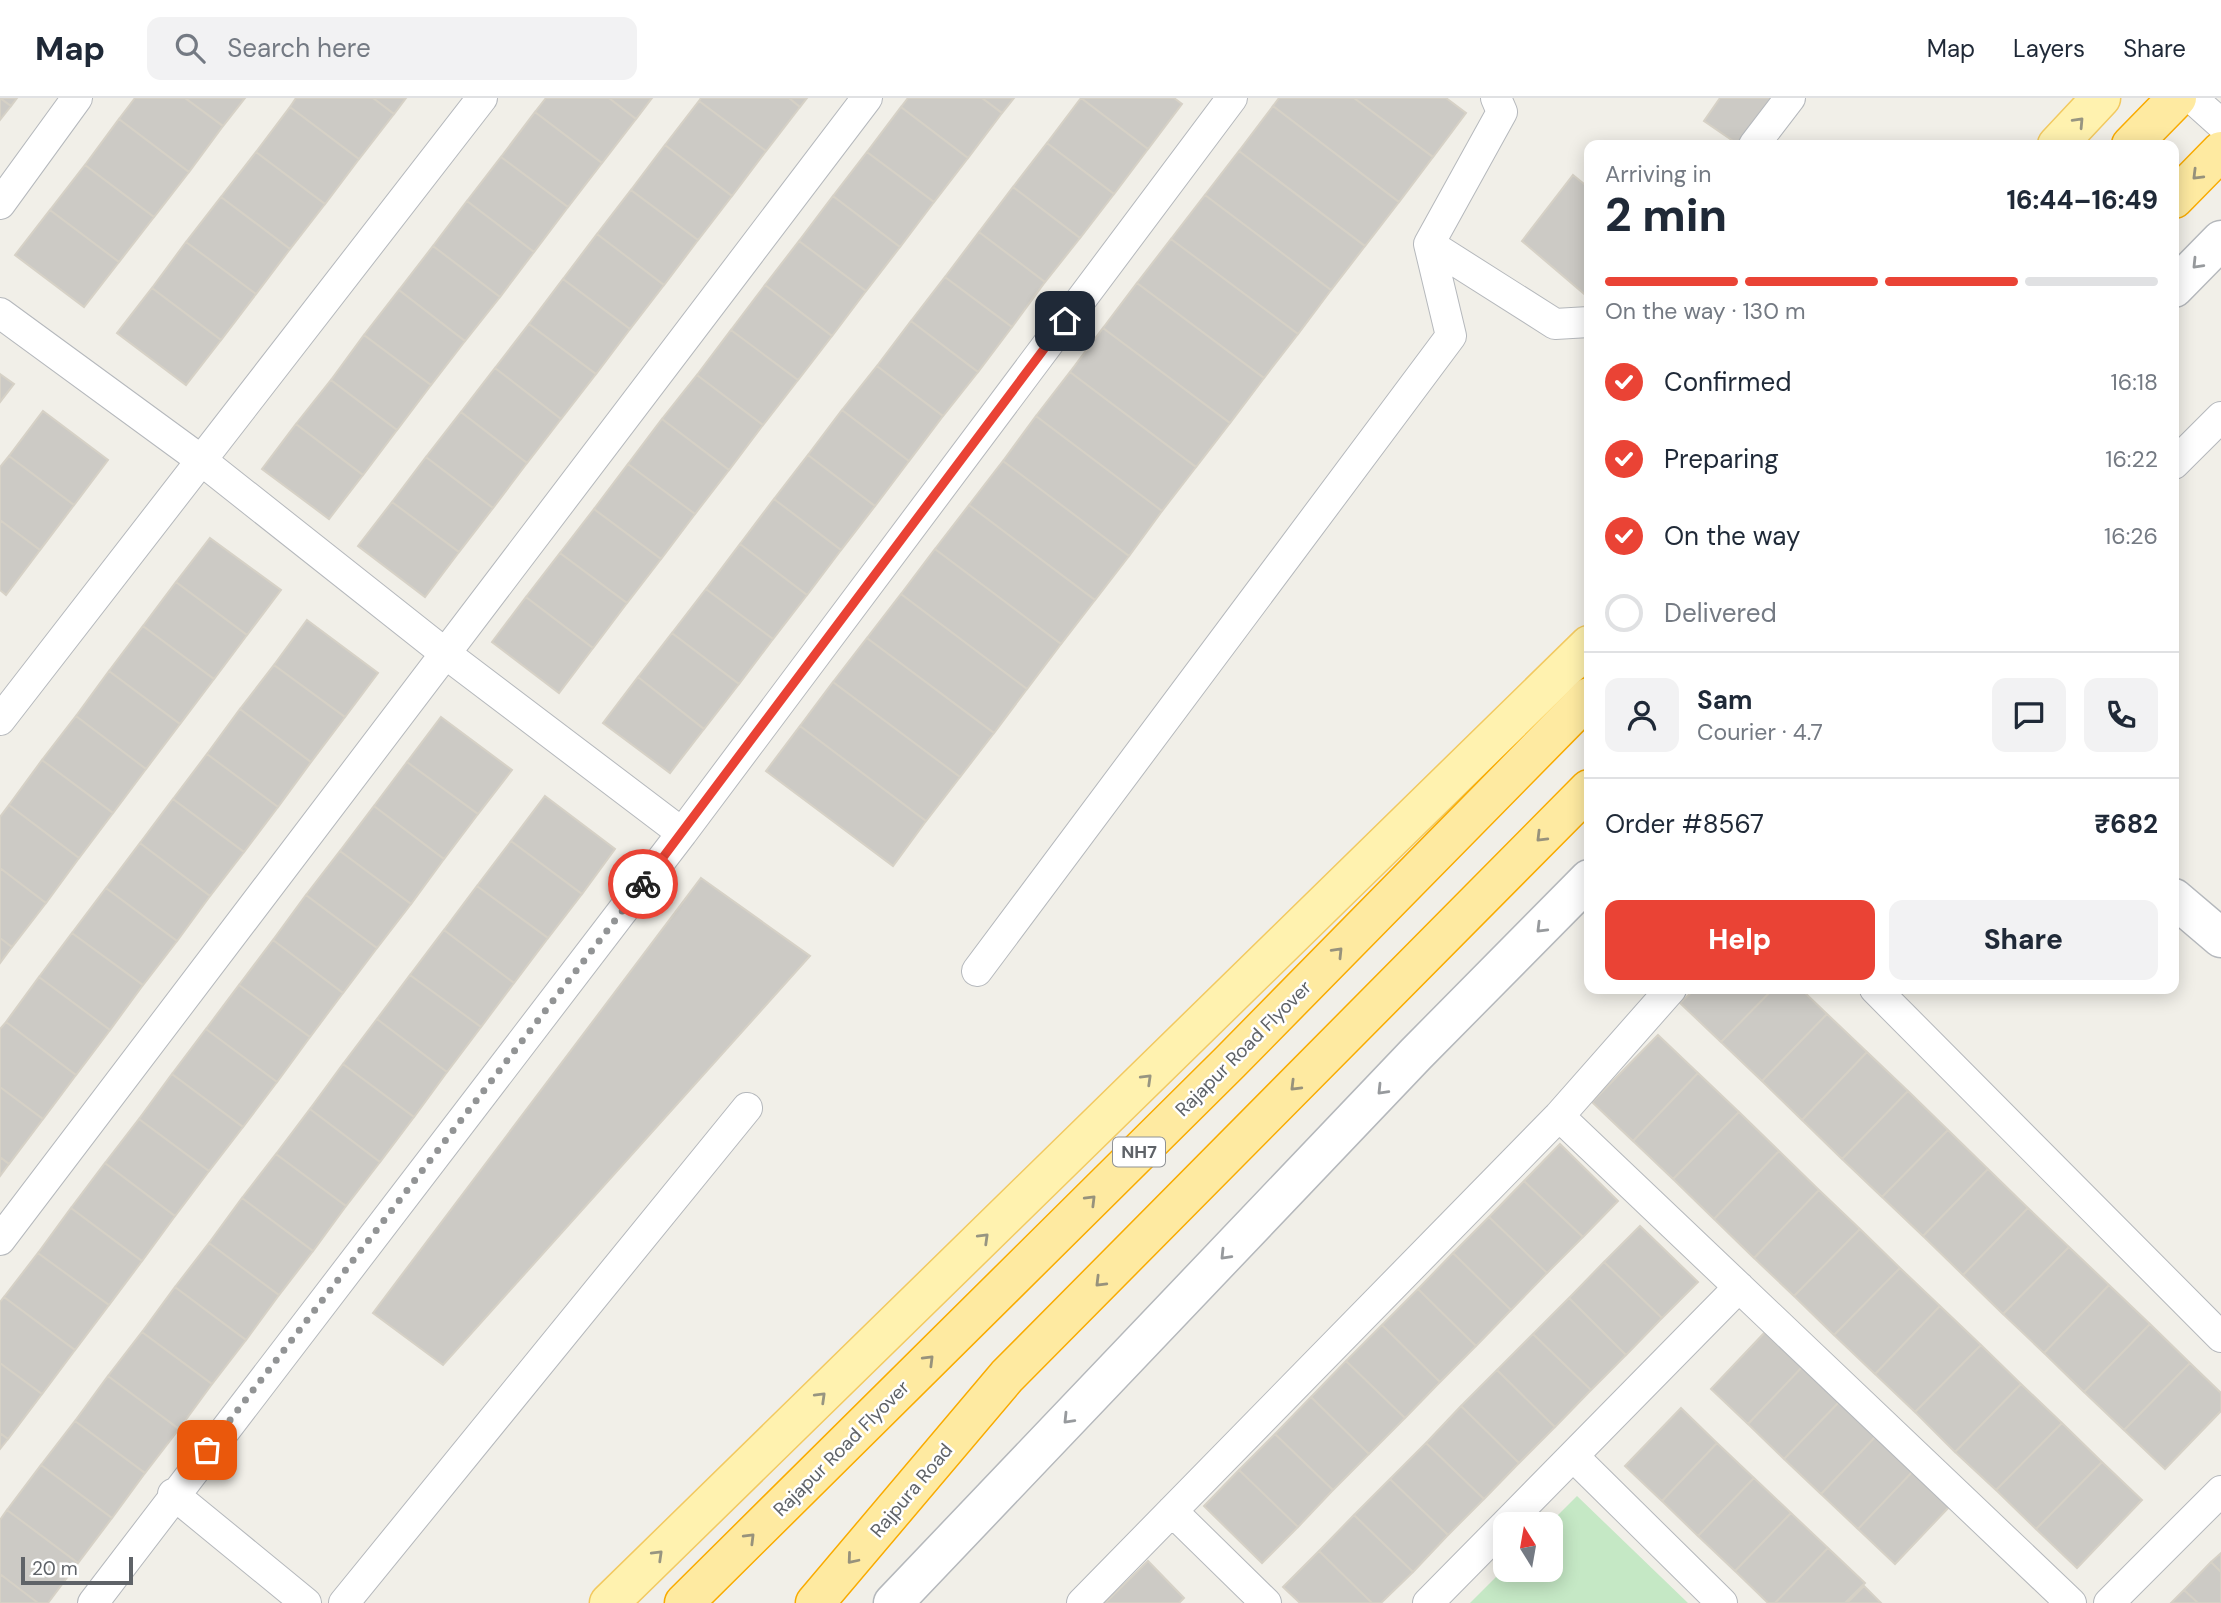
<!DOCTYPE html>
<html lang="en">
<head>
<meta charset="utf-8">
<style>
	:root { --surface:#fff; --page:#f2f2f3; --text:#1f2937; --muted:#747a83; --line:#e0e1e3; --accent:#ea4335 }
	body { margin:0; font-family:"DM Sans",sans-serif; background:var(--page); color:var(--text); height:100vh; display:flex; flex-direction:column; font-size:26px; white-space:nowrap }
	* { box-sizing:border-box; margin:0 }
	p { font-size:23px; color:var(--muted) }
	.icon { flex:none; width:38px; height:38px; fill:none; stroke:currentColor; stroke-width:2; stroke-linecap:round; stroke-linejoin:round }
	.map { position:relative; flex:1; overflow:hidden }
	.details { position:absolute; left:1584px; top:42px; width:595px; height:854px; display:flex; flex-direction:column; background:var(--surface); border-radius:14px; box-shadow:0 4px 18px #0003 }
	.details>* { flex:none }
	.needle { width:46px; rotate:349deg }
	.tools { position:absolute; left:1493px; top:1414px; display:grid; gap:14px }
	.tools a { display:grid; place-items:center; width:70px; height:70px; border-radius:14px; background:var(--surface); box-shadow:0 4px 18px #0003; font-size:35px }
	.scale { position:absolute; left:21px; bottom:18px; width:112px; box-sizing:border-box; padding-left:7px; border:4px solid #5f6368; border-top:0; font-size:19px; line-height:24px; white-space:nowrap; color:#5f6368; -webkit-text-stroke:5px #fff; paint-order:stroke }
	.pin { position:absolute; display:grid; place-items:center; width:60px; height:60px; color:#fff; margin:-30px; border-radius:14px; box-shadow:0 4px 10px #0006 }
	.courier { position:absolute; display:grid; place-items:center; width:70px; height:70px; margin:-35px; border:5px solid #ea4335; border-radius:50%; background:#fff; color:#222; box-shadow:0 2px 9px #0007 }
	.headline em { font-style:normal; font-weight:800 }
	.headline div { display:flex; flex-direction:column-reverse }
	.headline { display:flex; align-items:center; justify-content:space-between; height:119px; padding:0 21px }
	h1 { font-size:46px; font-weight:800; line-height:52px }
	.bar { display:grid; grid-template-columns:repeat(4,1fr); gap:10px 7px; align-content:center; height:84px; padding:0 21px }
	.bar i { height:9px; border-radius:5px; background:var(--line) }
	.bar .selected { background:var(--accent) }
	.bar p { grid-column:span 4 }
	.line { display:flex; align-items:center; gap:18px; padding:0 21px; border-top:2px solid var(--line) }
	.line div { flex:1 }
	.round { display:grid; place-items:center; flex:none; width:74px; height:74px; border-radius:14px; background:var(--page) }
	ol { padding:0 21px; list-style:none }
	li { display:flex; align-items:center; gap:21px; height:77px }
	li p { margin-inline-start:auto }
	li .icon { padding:7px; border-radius:50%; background:var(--accent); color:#fff; stroke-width:4 }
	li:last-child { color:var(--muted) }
	li i { width:38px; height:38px; border:4px solid var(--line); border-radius:50% }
	.primary-button { display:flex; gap:14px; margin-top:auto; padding:14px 21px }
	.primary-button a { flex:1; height:80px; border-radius:14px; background:var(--accent); color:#fff; font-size:28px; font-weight:800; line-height:80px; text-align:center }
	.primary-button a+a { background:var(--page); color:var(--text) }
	header { display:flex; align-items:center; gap:42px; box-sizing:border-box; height:98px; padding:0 35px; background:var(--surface); border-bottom:2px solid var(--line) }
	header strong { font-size:33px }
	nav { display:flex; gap:38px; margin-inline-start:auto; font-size:24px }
	.search { width:490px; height:63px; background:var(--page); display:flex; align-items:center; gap:18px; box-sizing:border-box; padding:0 24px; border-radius:14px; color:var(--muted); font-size:26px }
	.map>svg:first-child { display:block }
</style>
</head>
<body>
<header>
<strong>Map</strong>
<div class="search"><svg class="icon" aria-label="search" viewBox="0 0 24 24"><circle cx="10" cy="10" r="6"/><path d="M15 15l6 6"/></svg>Search here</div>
<nav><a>Map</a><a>Layers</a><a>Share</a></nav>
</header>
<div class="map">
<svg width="2221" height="1505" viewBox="0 0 2221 1505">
	<rect width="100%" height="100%" fill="#f1efe8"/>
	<path fill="#c5e8c5" d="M1577,1398L1688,1505H1470L1505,1470L1550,1472L1549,1426Z"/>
	<path fill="#cccac5" stroke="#d6d1c6" stroke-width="2" d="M0,0L11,8L0,22Z
		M0,0H17L11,8Z
		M135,0H185L223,28L189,74L119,21Z
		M185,0H245L223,28Z
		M296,0H373L394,16L359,61L290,9Z
		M373,0H406L394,16Z
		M546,0H609L636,21L602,65L535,14Z
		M609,0H652L636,21Z
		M701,0H789L800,9L766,53L699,3Z
		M789,0H807L800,9Z
		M908,0H982L1002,15L968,60L901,9Z
		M982,0H1014L1002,15Z
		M1081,0H1174L1182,6L1148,51Z
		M1081,0L1148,51L1114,96L1047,45Z
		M1279,0H1354L1433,59L1399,104L1273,8Z
		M1354,0H1446L1466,15L1433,59Z
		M1720,0H1788L1754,47H1739L1704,23Z
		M699,3L766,53L732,98L665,47Z
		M1273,8L1399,104L1365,148L1239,53Z
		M290,9L359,61L325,106L256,54Z
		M901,9L968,60L934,104L867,54Z
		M535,14L602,65L568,109L501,59Z
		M119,21L189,74L154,119L85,67Z
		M1047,45L1114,96L1080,140L1013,89Z
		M665,47L732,98L698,142L631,92Z
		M1239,53L1365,148L1331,192L1205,97Z
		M256,54L325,106L290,151L221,99Z
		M867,54L934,104L900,149L833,98Z
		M501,59L568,109L534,154L467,103Z
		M85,67L154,119L119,164L50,112Z
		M1573,77L1589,90V200L1522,143Z
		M1013,89L1080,140L1045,184L979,134Z
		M631,92L698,142L664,187L597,136Z
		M1205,97L1331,192L1298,236L1171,141Z
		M833,98L900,149L866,193L799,143Z
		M221,99L290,151L256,196L186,144Z
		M467,103L534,154L500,199L433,148Z
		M50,112L119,164L84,209L15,157Z
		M979,134L1045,184L1012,229L945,179Z
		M597,136L664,187L630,231L563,181Z
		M1171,141L1298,236L1264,280L1137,185Z
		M799,143L866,193L832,238L765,187Z
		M186,144L256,196L221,242L152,190Z
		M433,148L500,199L465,243L399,192Z
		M945,179L1012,229L978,274L911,223Z
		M563,181L630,231L596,276L529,226Z
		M1137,185L1264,280L1230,325L1103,230Z
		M765,187L832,238L798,282L731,232Z
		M152,190L221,242L186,287L117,235Z
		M399,192L465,243L431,287L364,237Z
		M911,223L978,274L943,318L877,268Z
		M529,226L596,276L561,321L495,270Z
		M1103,230L1230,325L1196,369L1070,274Z
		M731,232L798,282L763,327L697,277Z
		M364,237L431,287L397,332L331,282Z
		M877,268L943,318L909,363L842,312Z
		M495,270L561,321L527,365L461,314Z
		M1070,274L1196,369L1162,413L1036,318Z
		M0,276L14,286L0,304Z
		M697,277L763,327L729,372L662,321Z
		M331,282L397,332L363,377L296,326Z
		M842,312L909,363L875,408L808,357Z
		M43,313L108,362L74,407L9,358Z
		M461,314L527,365L493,410L426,359Z
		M1036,318L1162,413L1129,458L1003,363Z
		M662,321L729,372L695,416L628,366Z
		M296,326L363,377L329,421L262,371Z
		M808,357L875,408L841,452L774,401Z
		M9,358L74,407L40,452L0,422V369Z
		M426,359L493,410L459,454L392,404Z
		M1003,363L1129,458L1095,502L969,407Z
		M628,366L695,416L661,461L594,411Z
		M774,401L841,452L807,497L740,446Z
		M392,404L459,454L425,499L358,448Z
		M969,407L1095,502L1061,546L935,451Z
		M594,411L661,461L627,505L560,455Z
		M0,422L40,452L6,497L0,492Z
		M210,440L281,492L247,537L176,484Z
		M740,446L807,497L773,541L706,491Z
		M935,451L1061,546L1027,591L901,496Z
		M560,455L627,505L593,550L526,499Z
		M176,484L247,537L214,581L143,528Z
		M706,491L773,541L739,586L672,535Z
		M901,496L1027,591L994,635L867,540Z
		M526,499L593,550L559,595L492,544Z
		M307,522L378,575L345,619L274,567Z
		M143,528L214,581L180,626L109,573Z
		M672,535L739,586L704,631L638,579Z
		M867,540L994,635L960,679L833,584Z
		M274,567L345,619L311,664L240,611Z
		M109,573L180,626L146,671L76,618Z
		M638,579L704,631L670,675L603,625Z
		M833,584L960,679L926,723L800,628Z
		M240,611L311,664L278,709L207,656Z
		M76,618L146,671L113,715L42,662Z
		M441,619L512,672L478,716L407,664Z
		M800,628L926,723L893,768L766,673Z
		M207,656L278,709L244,754L173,701Z
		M42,662L113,715L79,760L9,707Z
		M407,664L478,716L444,761L374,708Z
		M545,698L615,751L582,796L511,743Z
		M173,701L244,754L210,798L140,745Z
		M9,707L79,760L46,805L0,770V719Z
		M374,708L444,761L411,806L340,753Z
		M511,743L582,796L548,840L477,788Z
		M140,745L210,798L177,843L106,790Z
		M340,753L411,806L377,850L306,797Z
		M0,770L46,805L12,849L0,840Z
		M701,780L810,858L443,1267L373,1215Z
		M477,788L548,840L514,885L444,832Z
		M106,790L177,843L143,887L72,835Z
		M306,797L377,850L343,895L273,842Z
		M444,832L514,885L481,929L410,877Z
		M72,835L143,887L110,932L39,879Z
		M0,840L12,849L0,865Z
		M273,842L343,895L310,939L239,887Z
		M410,877L481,929L447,974L377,921Z
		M39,879L110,932L76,977L6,924Z
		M239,887L310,939L277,984L206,931Z
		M1695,891H1773L1721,944L1680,905Z
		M1773,891H1801L1827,916L1762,983L1721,944Z
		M1827,916L1867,954L1802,1022L1762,983Z
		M377,921L447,974L414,1019L343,966Z
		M6,924L76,977L43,1021L0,989V931Z
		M206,931L277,984L243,1029L172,976Z
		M1658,937L1698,975L1633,1043L1592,1004Z
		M1867,954L1908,993L1842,1061L1802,1022Z
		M343,966L414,1019L380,1064L310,1011Z
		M1698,975L1739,1014L1673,1081L1633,1043Z
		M172,976L243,1029L209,1073L139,1021Z
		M0,989L43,1021L9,1066L0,1059Z
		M1908,993L1948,1032L1882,1099L1842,1061Z
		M310,1011L380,1064L346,1108L276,1056Z
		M1739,1014L1779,1053L1714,1121L1673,1081Z
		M139,1021L209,1073L175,1118L105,1065Z
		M1948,1032L1988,1071L1923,1138L1882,1099Z
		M1560,1046L1618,1103L1583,1139L1524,1083Z
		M1779,1053L1819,1092L1754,1160L1714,1121Z
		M276,1056L346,1108L313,1153L242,1100Z
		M0,1059L9,1066L0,1078Z
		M105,1065L175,1118L142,1163L71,1110Z
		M1988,1071L2028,1110L1963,1177L1923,1138Z
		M1524,1083L1583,1139L1547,1175L1489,1119Z
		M1819,1092L1860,1131L1794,1198L1754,1160Z
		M242,1100L313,1153L279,1197L209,1145Z
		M71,1110L142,1163L109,1207L38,1155Z
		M2028,1110L2069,1149L2003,1216L1963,1177Z
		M1489,1119L1547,1175L1511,1212L1453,1155Z
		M1640,1128L1698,1184L1662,1220L1604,1164Z
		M1860,1131L1900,1170L1834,1237L1794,1198Z
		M209,1145L279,1197L246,1242L175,1189Z
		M2069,1149L2109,1187L2044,1255L2003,1216Z
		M38,1155L109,1207L75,1252L4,1199Z
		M1453,1155L1511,1212L1476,1248L1418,1191Z
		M1604,1164L1662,1220L1626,1257L1569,1200Z
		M1900,1170L1940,1208L1875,1276L1834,1237Z
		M2109,1187L2150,1226L2084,1294L2044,1255Z
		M175,1189L246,1242L212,1286L142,1234Z
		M1418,1191L1476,1248L1440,1284L1382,1227Z
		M4,1199L75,1252L42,1296L0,1265V1204Z
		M1569,1200L1626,1257L1591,1292L1533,1236Z
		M1940,1208L1981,1247L1915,1314L1875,1276Z
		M2150,1226L2190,1265L2124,1332L2084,1294Z
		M1382,1227L1440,1284L1405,1320L1346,1263Z
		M1767,1232L1804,1267L1748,1326L1711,1291Z
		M142,1234L212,1286L179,1331L108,1278Z
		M1533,1236L1591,1292L1555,1329L1497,1272Z
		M1981,1247L2021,1286L1955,1354L1915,1314Z
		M1346,1263L1405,1320L1369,1356L1311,1299Z
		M0,1265L42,1296L8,1341L0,1335Z
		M2190,1265L2221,1295V1313L2165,1371L2124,1332Z
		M1804,1267L1841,1302L1784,1361L1748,1326Z
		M1497,1272L1555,1329L1519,1365L1461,1308Z
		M108,1278L179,1331L145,1375L75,1323Z
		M2021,1286L2062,1325L1996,1392L1955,1354Z
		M1311,1299L1369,1356L1333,1392L1275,1336Z
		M1841,1302L1877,1337L1821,1396L1784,1361Z
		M1461,1308L1519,1365L1484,1401L1426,1345Z
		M1681,1310L1717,1345L1662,1403L1625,1368Z
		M75,1323L145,1375L112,1420L41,1367Z
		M2062,1325L2102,1364L2036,1431L1996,1392Z
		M0,1335L8,1341L0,1351Z
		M1275,1336L1333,1392L1298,1429L1239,1372Z
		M1877,1337L1914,1372L1858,1431L1821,1396Z
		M1426,1345L1484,1401L1448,1437L1390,1381Z
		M1717,1345L1754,1380L1698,1438L1662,1403Z
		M2102,1364L2142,1402L2077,1470L2036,1431Z
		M41,1367L112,1420L78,1465L7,1412Z
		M1239,1372L1298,1429L1262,1465L1204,1408Z
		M1914,1372L1951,1407L1895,1466L1858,1431Z
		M1754,1380L1791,1415L1735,1473L1698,1438Z
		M1390,1381L1448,1437L1413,1474L1354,1417Z
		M7,1412L78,1465L48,1505H38L0,1476V1422Z
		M1791,1415L1828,1450L1775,1505H1768L1735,1473Z
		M1354,1417L1413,1474L1381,1505H1372L1319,1453Z
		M1828,1450L1865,1485L1845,1505H1775Z
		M1319,1453L1372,1505H1300L1283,1489Z
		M2221,1455V1474L2211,1464Z
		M1148,1463L1184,1500L1179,1505H1105Z
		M2211,1464L2221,1474V1505H2198L2184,1492Z
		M0,1476L38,1505H0Z
		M1864,1488L1881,1505H1847Z
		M2184,1492L2198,1505H2171Z"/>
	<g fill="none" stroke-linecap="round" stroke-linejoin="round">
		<defs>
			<path id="minor" d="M2192,0L2221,26
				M1754,47L1790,0
				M0,106L77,0
				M1429,146L1555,226L1589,224
				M0,215L201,362L446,556L682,735L93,1505
				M2174,366L2221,319
				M0,622L482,0
				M682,735L1232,0
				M977,873L1451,238L1429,146L1502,14L1496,0
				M1875,891L2221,1239
				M1559,1018L2071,1505
				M0,1142L867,0
				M1573,1358L1722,1505
				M173,1396L306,1505
				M1172,1413L1266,1505
				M1506,1426L1739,1189
				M344,1505L747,1010
				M1082,1505L1559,1018L1671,891
				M1428,1505L1505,1427
				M2109,1505L2221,1393"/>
			<path id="tertiary" d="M2174,190L2221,142
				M2174,800L2221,840
				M893,1505L1416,956L1589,781"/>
			<path id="primary" d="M2057,47L2101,0
				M609,1505L1589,547"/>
			<path id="trunk" d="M2131,47L2177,0
				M2174,101L2221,53
				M684,1505L1230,964L1589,599
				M815,1505L1007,1278L1589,691"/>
		</defs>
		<use href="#minor" stroke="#b5b8bc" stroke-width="32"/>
		<use href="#tertiary" stroke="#b5b8bc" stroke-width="41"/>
		<use href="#primary" stroke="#f2c960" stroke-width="41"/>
		<use href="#trunk" stroke="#f9ab00" stroke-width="41"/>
		<use href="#minor" stroke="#fff" stroke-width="30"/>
		<use href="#tertiary" stroke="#fff" stroke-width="38"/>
		<use href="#primary" stroke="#fff2af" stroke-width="38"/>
		<use href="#trunk" stroke="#feeaa1" stroke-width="38"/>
	</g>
	<defs><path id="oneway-chevron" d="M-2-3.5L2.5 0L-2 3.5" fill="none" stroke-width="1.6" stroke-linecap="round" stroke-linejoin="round" transform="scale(1.75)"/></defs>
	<g stroke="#979581">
		<use href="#oneway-chevron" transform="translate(2079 24) rotate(-47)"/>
		<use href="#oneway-chevron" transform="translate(1147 981) rotate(-44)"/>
		<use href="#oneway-chevron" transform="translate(984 1140) rotate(-44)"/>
		<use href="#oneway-chevron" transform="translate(821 1299) rotate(-44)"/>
		<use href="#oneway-chevron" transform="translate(658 1457) rotate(-44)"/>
	</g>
	<g stroke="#97927c">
		<use href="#oneway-chevron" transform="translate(2197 77) rotate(135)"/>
		<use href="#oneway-chevron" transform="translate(1541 739) rotate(135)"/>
		<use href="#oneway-chevron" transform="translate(1338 854) rotate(-46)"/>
		<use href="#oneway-chevron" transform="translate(1295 988) rotate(135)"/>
		<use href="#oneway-chevron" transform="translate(1091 1102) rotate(-45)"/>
		<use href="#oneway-chevron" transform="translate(1100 1184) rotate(135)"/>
		<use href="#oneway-chevron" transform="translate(929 1262) rotate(-45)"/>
		<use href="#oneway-chevron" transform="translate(750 1440) rotate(-45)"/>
		<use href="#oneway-chevron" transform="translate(852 1461) rotate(130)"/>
	</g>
	<g stroke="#979a9d">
		<use href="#oneway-chevron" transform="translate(2197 166) rotate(134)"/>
		<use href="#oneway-chevron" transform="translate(1541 830) rotate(135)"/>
		<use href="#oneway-chevron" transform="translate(1382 992) rotate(134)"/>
		<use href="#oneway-chevron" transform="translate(1225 1157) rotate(134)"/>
		<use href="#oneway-chevron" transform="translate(1068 1321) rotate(134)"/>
	</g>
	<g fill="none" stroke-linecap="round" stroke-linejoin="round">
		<path stroke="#929495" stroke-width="7" stroke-dasharray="0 12.6" d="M207,1352L643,786"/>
		<path stroke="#ea4335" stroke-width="9" d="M643,786L1065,223"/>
	</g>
	<g text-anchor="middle" stroke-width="5" stroke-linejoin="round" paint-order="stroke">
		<rect fill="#fff" stroke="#8f9295" stroke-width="2" x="1113" y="1039.5" width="52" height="29" rx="5"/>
		<g font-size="18" font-weight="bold" fill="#5f6368">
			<text x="1139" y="1060">NH7</text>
		</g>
		<g font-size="19" fill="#5f6368" stroke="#fff">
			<text transform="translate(1243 950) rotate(-45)" y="7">Rajapur Road Flyover</text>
			<text transform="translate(841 1350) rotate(-45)" y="7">Rajapur Road Flyover</text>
			<text transform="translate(911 1392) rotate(-50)" y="7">Rajpura Road</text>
		</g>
	</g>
</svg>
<div class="tools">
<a><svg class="needle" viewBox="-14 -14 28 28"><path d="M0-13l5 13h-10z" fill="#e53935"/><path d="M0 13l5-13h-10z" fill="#747a83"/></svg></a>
</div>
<div class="scale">20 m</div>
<div class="pin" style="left:207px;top:1352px;background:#ea580c"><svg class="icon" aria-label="bag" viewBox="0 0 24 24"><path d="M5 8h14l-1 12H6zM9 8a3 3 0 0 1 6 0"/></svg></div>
<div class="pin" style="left:1065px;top:223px;background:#1f2937"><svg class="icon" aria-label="home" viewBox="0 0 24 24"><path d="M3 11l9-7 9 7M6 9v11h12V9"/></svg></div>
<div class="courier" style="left:643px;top:786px"><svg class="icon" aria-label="bike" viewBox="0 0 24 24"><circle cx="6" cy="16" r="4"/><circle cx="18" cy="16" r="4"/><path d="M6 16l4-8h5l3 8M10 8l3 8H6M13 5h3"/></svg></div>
<section class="details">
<div class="headline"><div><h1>2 min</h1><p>Arriving in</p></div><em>16:44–16:49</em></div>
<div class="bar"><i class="selected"></i><i class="selected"></i><i class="selected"></i><i></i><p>On the way · 130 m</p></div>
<ol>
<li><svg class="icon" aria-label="check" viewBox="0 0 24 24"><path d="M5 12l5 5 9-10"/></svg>Confirmed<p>16:18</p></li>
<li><svg class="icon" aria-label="check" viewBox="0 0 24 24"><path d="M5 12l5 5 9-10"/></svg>Preparing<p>16:22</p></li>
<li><svg class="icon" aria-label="check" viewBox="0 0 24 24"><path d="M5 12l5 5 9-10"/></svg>On the way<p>16:26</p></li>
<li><i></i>Delivered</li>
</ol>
<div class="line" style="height:126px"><a class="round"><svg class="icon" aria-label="person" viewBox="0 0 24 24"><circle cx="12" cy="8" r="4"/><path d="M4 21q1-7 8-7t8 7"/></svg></a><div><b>Sam</b><p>Courier · 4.7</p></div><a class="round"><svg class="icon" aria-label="chat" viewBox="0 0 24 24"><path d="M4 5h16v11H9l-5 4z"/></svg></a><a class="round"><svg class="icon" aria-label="phone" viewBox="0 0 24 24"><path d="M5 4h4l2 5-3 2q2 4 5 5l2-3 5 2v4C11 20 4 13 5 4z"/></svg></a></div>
<div class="line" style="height:91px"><div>Order #8567</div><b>₹682</b></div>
<div class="primary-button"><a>Help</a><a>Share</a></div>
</section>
</div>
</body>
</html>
